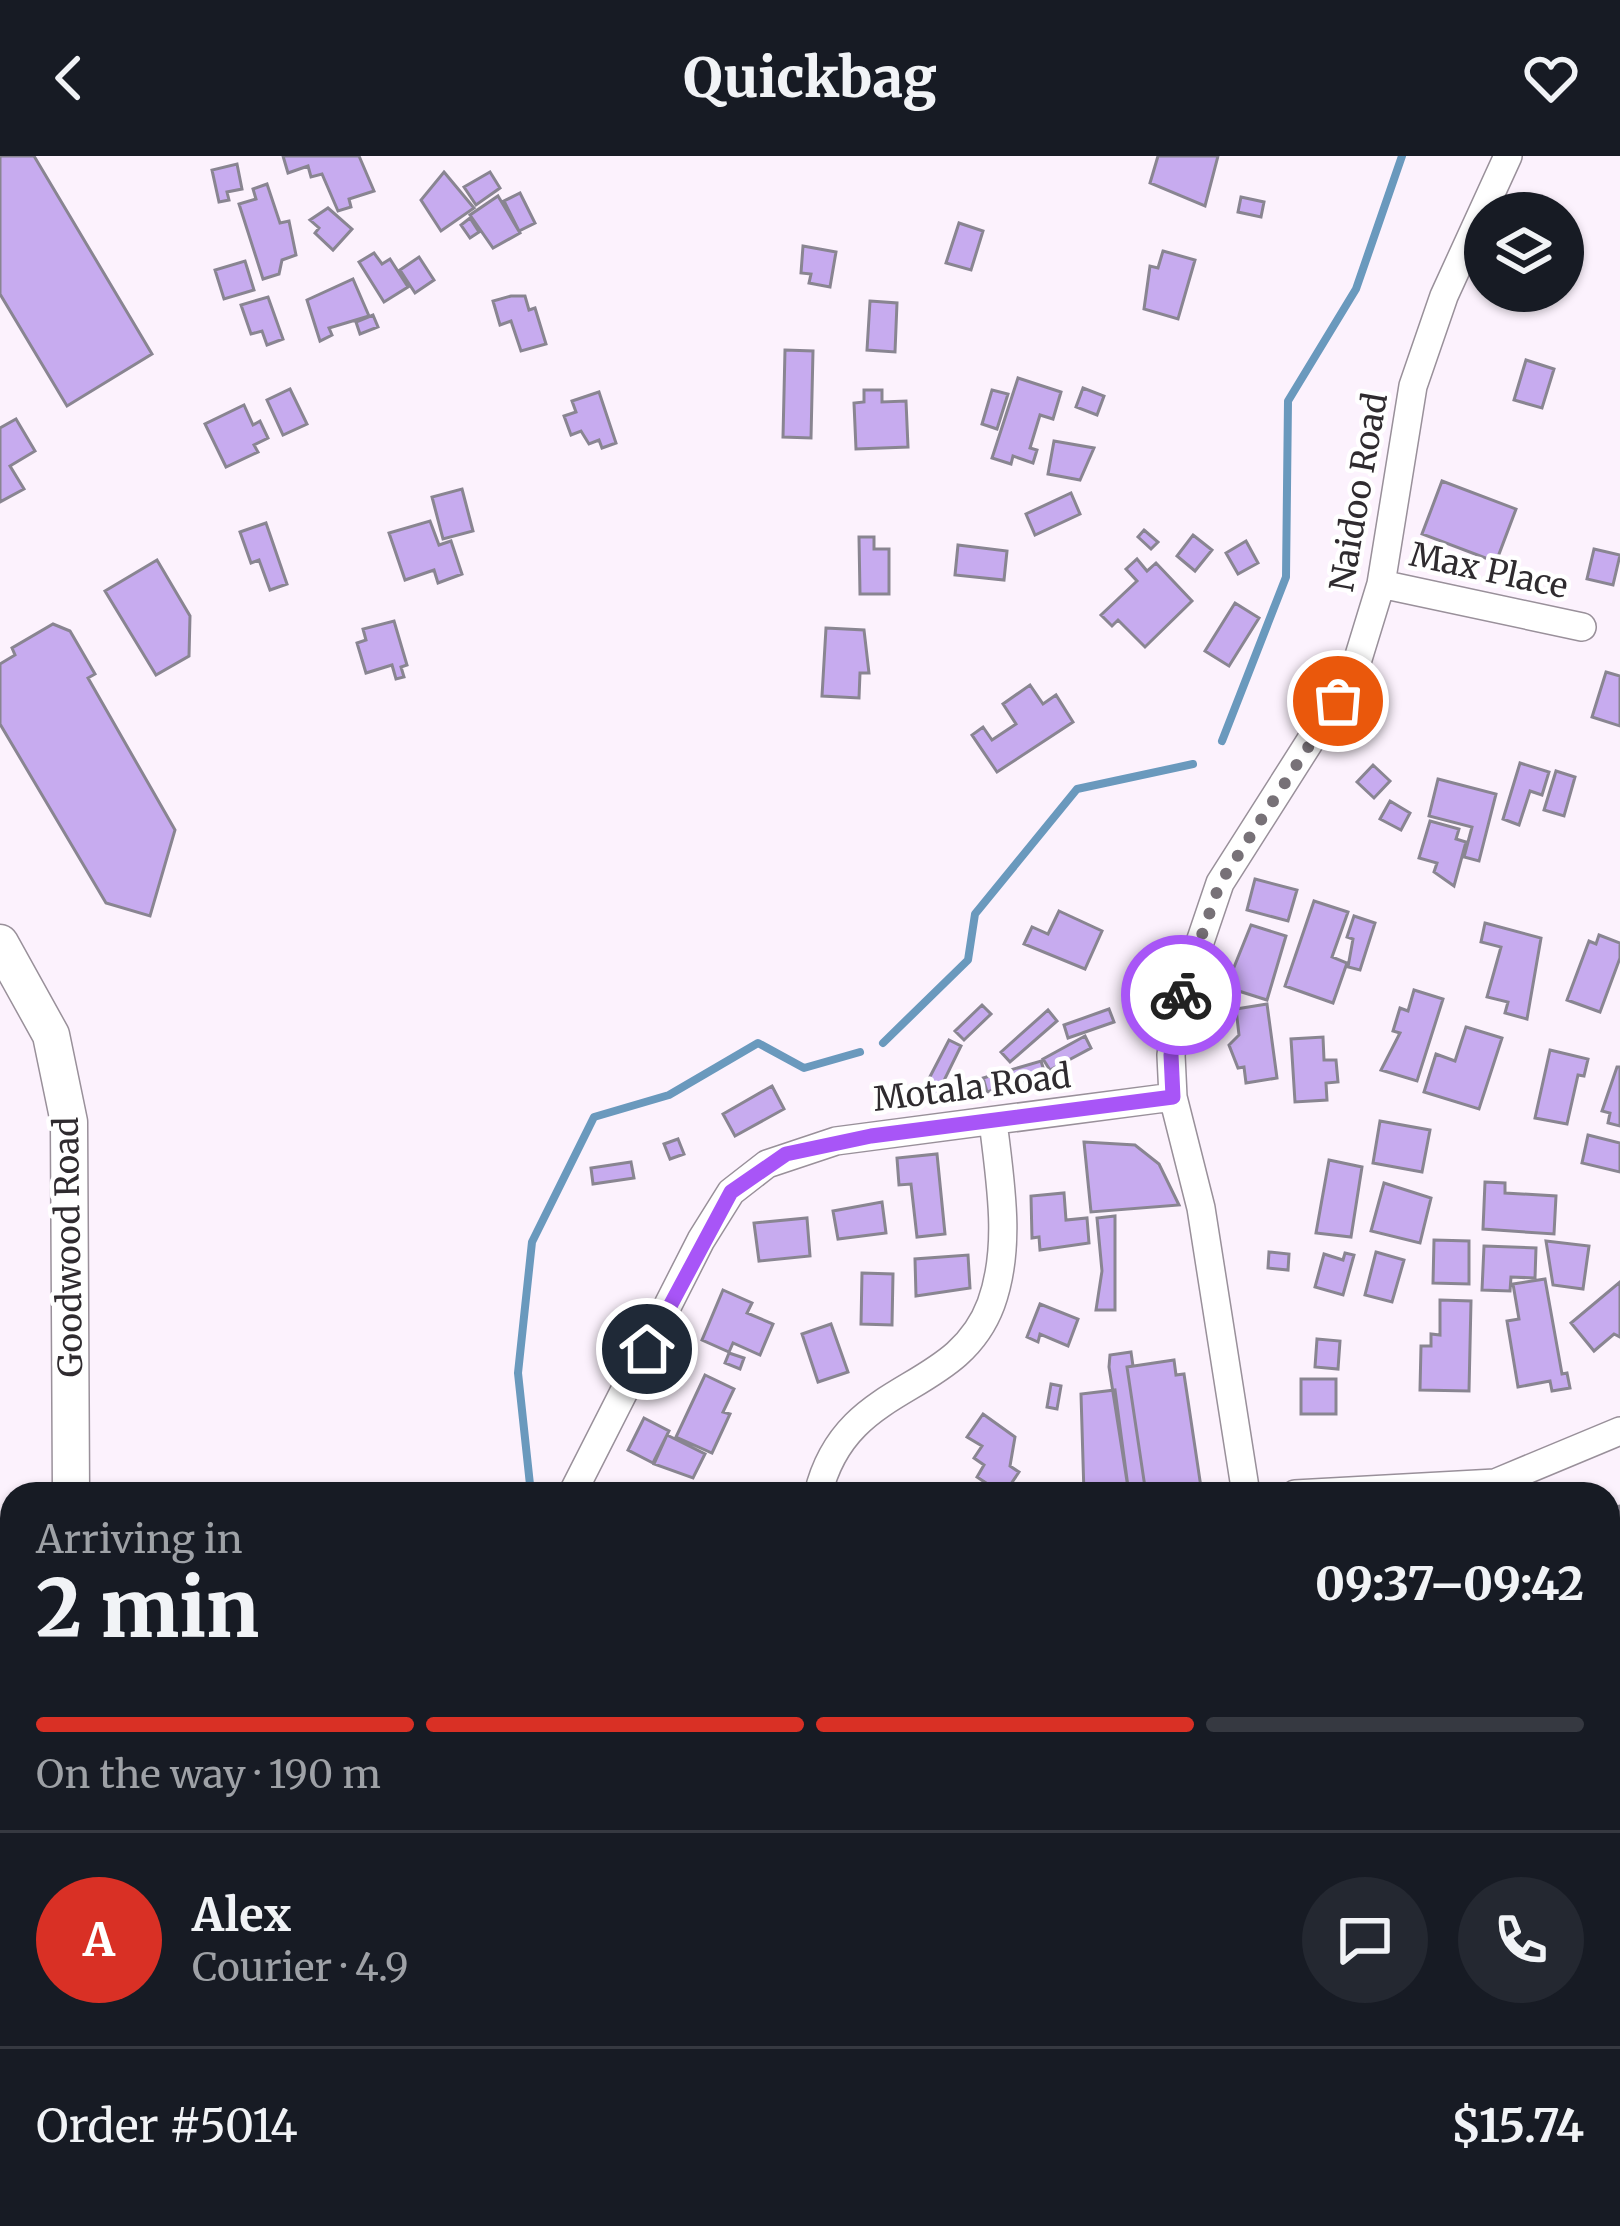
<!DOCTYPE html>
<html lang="en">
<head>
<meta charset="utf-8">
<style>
	:root { --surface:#171b24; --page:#242831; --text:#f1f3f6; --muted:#9ea1a6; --line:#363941; --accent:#d93025 }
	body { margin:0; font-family:Merriweather,serif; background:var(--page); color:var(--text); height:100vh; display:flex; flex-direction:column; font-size:45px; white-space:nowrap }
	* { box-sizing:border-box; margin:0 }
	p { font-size:39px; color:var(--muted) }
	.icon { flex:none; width:66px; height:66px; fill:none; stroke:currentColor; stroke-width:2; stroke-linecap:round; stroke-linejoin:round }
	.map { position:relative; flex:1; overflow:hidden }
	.drawer { position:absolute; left:0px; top:1326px; width:1620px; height:744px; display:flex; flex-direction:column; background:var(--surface); border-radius:36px 36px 0 0; box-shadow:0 3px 9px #0004 }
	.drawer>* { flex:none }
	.fabs { position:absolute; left:1464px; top:36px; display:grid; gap:24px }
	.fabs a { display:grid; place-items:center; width:120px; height:120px; border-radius:50%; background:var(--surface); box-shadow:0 3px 9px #0004; font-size:60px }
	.pin { position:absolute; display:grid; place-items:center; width:102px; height:102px; color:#fff; margin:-51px; border:6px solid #fff; border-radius:50%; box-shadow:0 3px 12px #0007 }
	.courier { position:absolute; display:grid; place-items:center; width:120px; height:120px; margin:-60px; border:9px solid #a855f7; border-radius:50%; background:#fff; color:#222; box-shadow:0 3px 15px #0007 }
	.headline em { font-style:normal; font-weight:800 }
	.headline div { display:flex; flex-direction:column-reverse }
	.headline { display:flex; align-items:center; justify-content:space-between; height:204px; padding:0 36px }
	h1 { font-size:78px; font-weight:800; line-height:90px }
	.bar { display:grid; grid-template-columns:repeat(4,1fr); gap:18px 12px; align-content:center; height:144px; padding:0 36px }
	.bar i { height:15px; border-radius:9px; background:var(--line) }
	.bar .current { background:var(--accent) }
	.bar p { grid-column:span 4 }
	.line { display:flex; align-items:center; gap:30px; padding:0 36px; border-top:3px solid var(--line) }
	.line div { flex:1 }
	.round { display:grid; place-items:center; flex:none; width:126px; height:126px; border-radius:63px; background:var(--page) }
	header { display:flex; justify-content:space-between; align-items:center; height:156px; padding:0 36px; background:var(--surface); font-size:54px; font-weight:800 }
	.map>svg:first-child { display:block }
</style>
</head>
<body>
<header><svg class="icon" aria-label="back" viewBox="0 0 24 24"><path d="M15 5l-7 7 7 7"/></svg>Quickbag<svg class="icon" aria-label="heart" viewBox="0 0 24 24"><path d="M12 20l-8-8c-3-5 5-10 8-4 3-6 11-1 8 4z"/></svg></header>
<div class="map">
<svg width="1620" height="2070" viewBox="0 0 1620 2070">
	<rect width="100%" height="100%" fill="#fcf2fd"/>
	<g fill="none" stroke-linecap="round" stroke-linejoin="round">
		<path stroke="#6a99bd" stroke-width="8" d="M1222,585L1286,421L1288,245L1356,133L1402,0
			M883,887L968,804L975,758L1077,633L1193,608
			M531,1338L518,1217L532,1086L594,961L669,939L758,887L804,912L860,896
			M711,2058L726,2070"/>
	</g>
	<path fill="#c7abef" stroke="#898591" stroke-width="3" d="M0,0H34L152,198L67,250L0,138Z
		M283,0H359L374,35L349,43L351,51L338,55L322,18L311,21L308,10L288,17Z
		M1158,0H1218L1205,50L1150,27Z
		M237,8L242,33L227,36L229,44L219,46L212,14Z
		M444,16L474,52L441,75L421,44Z
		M490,16L500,32L476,49L464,31Z
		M267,28L280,67L289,65L296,99L282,104L279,118L263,123L239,48L256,43L253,33Z
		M520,37L535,67L519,75L504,45Z
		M498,40L520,77L493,92L470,59Z
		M1241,41L1264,46L1261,61L1238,56Z
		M328,52L352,73L333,94L315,77L319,72L310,64Z
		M470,62L479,76L470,82L461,69Z
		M959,67L983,75L971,114L946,107Z
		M803,90L836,96L830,131L809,127L811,118L801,117Z
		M1163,95L1195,104L1178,163L1144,153L1150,110L1158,112Z
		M374,97L382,108L390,103L408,131L384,146L359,106Z
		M419,101L434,124L415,137L400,114Z
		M245,105L254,134L224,143L215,114Z
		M353,123L369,160L329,172L332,179L320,185L307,144Z
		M511,140H525L529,154L535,152L546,188L521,195L511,165L500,169L493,145Z
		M268,141L283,183L267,189L262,175L251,178L241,149Z
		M870,145L897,147L895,196L867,194Z
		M373,159L378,171L360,178L356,166Z
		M785,194L813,195L811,282L783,281Z
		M1526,204L1554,213L1542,252L1514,244Z
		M1018,222L1061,236L1053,263L1040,259L1030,292L1037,294L1033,307L1013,300L1011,308L992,302Z
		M1083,232L1104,240L1097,259L1076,251Z
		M290,233L307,268L283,279L267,244Z
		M864,234H882V246L906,245L908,291L856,293L854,247L864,246Z
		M992,234L1008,238L997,273L982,268Z
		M599,236L616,287L602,292L599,284L589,288L581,275L571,279L564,260L576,256L572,245Z
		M244,249L253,269L260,265L268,282L254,289L258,296L226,311L205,268Z
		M16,263L35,295L10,310L24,333L0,346V272Z
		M1054,285L1094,292L1080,324L1048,318Z
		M1442,325L1516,353L1496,406L1422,378Z
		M462,333L473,375L443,383L432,341Z
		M1071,337L1080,358L1035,379L1026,358Z
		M430,365L439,389L451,385L462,418L438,427L434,414L405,424L389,377Z
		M266,367L287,428L270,434L259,404L251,407L240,376Z
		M1144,374L1158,386L1151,393L1138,381Z
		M1193,379L1212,394L1195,415L1177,400Z
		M859,381H874V393H889V438H860Z
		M1246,385L1258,407L1238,418L1226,397Z
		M958,389L1007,395L1004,424L955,419Z
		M1594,393L1620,399L1613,429L1587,423Z
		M1137,403L1147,415L1156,407L1192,445L1145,491L1118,464L1112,470L1101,459L1137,425L1126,413Z
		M157,404L190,460L189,500L156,519L105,435Z
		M1235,447L1259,462L1229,510L1205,495Z
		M394,465L407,509L401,511L404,521L396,523L392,509L366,517L357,487L366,484L363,473Z
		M53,468L70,475L95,518L88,522L175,674L150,760L106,747L0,568V508L15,499L12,492Z
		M826,472L864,474L869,517H860L859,542L822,540Z
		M1606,516L1620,520V570L1592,561Z
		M1030,529L1043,548L1056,539L1073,566L997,616L972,579L983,571L992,584L1016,568L1003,548Z
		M1520,607L1549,616L1542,639L1530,635L1519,669L1503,663Z
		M1373,609L1390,625L1374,642L1357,626Z
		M1556,615L1575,621L1564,660L1544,654Z
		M1438,623L1496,638L1479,705L1464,701L1472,671L1429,660Z
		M1390,645L1410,657L1401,674L1380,663Z
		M1430,665L1459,673L1456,683L1466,686L1454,730L1434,716L1437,707L1419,702Z
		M1255,723L1297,734L1288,765L1247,754Z
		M1314,745L1348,756L1332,801L1347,807L1333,847L1285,830Z
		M1059,755L1102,775L1085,813L1024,788L1032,771L1048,778Z
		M1354,760L1375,767L1360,814L1348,811L1353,783L1347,781Z
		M1485,767L1541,782L1527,863L1505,857L1508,846L1487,841L1501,791L1481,786Z
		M1251,769L1286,780L1267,844L1226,831Z
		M1599,779L1620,787V802L1600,856L1567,844L1589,785L1596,788Z
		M1414,834L1443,843L1417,925L1381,914L1400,877L1393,875L1400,852L1408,855Z
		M1267,848L1277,922L1246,927L1244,911L1238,912L1229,889L1239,879L1236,853Z
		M982,849L991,858L964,884L955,875Z
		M1109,853L1114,866L1068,882L1064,869Z
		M1048,854L1057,865L1010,906L1001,896Z
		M1466,871L1502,882L1479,953L1424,936L1436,898L1455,905Z
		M1085,880L1091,892L1050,914L1043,903Z
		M1323,881L1324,904H1336L1338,926L1326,927L1327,944L1295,946L1291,883Z
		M949,884L961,890L934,945L921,938Z
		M1550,894L1588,903L1584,920L1578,919L1567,968L1535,962Z
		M1041,905L1045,918L987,936L983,922Z
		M1617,911H1620V970L1608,967L1610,957L1602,955Z
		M772,930L784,953L735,980L723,958Z
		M1380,965L1430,974L1422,1016L1373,1007Z
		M1588,979L1620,987V1016L1582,1007Z
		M678,983L684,998L670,1003L664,988Z
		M1084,986L1135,989L1159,1008L1179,1049L1091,1056Z
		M937,998L945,1078L917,1081L911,1028L899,1029L897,1002Z
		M1329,1004L1362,1011L1351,1081L1316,1077Z
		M631,1006L634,1022L593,1028L591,1012Z
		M1485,1026L1505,1027V1037L1556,1040L1554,1078L1483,1073Z
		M1384,1027L1431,1042L1420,1087L1371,1075Z
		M1064,1037L1066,1064L1087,1062L1089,1087L1040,1094L1039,1081L1032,1082L1031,1040Z
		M882,1046L886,1077L838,1083L833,1055Z
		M1115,1060V1154H1096L1102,1115L1097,1062Z
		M807,1062L810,1100L759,1105L754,1067Z
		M1434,1084L1469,1085V1128L1433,1127Z
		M1546,1085L1589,1090L1583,1133L1553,1129Z
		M1484,1090L1536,1092L1535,1122L1511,1121L1510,1135L1482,1134Z
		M1269,1096L1289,1098L1288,1114L1268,1112Z
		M1376,1096L1404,1104L1392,1146L1365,1139Z
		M1345,1097L1354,1099L1343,1139L1315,1131L1324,1098L1343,1104Z
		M968,1099L970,1132L916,1140L915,1103Z
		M862,1117L893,1118L892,1169L861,1168Z
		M1545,1123L1562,1218L1567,1217L1570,1232L1552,1235L1550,1225L1518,1231L1507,1165L1519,1163L1513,1128Z
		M1620,1126V1181L1614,1178L1594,1195L1571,1167Z
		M723,1134L752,1147L747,1157L773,1168L760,1199L733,1187L729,1196L702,1184Z
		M1440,1144L1471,1145L1469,1235L1420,1234L1421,1190H1431V1178L1440,1179Z
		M1040,1148L1078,1163L1068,1190L1040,1178L1038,1186L1027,1181Z
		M831,1168L848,1216L818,1226L802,1178Z
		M1317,1183L1340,1185L1338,1213L1315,1211Z
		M1131,1196L1133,1210L1127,1211L1146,1338H1129L1109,1211L1110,1199Z
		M729,1197L744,1202L740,1213L725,1207Z
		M1174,1204L1176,1219L1184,1218L1202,1338H1146L1127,1211Z
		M705,1219L734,1233L723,1256L730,1258L712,1297L676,1281Z
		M1301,1223H1336V1258H1301Z
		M1051,1228L1061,1230L1057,1253L1047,1251Z
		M1115,1234L1129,1338H1084L1081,1238Z
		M983,1258L1015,1281L1010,1310L1019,1316L1004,1338H978L986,1327L977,1321L984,1309L974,1302L982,1290L967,1281Z
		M644,1262L669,1275L653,1307L628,1294Z
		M667,1279L705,1298L693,1322L654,1308Z
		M1620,1350V1425H1619L1616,1351Z
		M1620,1612V1642H1614L1613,1613Z
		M1608,1938L1620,1940V1982L1608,1980Z
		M1608,2003L1620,2004V2052L1608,2051Z
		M0,2034L6,2043L12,2039V2058H21L24,2070H0Z
		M1608,2051L1620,2052L1618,2070H1578L1579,2058H1608Z
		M765,2058L772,2070H748L743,2060Z
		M780,2058H798L802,2064L787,2070Z
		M927,2058H944L951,2070H928L922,2061Z
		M964,2058H982L987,2070H970Z
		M1014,2058H1072L1076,2070H1018Z
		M1416,2058H1499V2065Z
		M1510,2058H1579L1578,2070H1509Z"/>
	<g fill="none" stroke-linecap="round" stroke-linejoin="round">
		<defs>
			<path id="minor" d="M1381,428L1582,471
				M572,1338L701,1084L731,1036L767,1008L836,985L1173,941
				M818,1338C846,1222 956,1242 991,1148C1012,1090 1000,1025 993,965
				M1246,1338L1201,1052L1173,941L1171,899L1180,845L1220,727L1354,516L1381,428L1413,230L1444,140L1508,0
				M1295,1338L1495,1327L1620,1275
				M1201,2058L1202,2070"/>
			<path id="tertiary" d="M0,787L51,879L69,966L71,1338
				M196,2058L197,2070"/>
		</defs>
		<use href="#minor" stroke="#99909a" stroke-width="30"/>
		<use href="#tertiary" stroke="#99909a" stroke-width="39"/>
		<use href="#minor" stroke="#fff" stroke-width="27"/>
		<use href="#tertiary" stroke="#fff" stroke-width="36"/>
	</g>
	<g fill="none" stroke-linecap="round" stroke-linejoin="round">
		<path stroke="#777177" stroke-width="12" stroke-dasharray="0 21.6" d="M1181,839L1220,727L1338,545"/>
		<path stroke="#a855f7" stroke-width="15" d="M647,1193L731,1036L786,998L871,980L1173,941L1171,899L1181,839"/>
	</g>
	<g text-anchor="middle" stroke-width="9" stroke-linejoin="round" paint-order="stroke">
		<g font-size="33" fill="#2f2b2f" stroke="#fff">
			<text transform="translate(1358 336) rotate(-80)" y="12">Naidoo Road</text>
			<text transform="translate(1489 414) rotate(12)" y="12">Max Place</text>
			<text transform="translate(972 931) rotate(-7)" y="12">Motala Road</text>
			<text transform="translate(68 1091) rotate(-91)" y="12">Goodwood Road</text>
		</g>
	</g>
</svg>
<div class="fabs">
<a><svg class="icon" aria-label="layers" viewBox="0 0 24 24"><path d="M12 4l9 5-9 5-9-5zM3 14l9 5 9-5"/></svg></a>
</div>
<div class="pin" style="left:1338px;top:545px;background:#ea580c"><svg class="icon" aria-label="bag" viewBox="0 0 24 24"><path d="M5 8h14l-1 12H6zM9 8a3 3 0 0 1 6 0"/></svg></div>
<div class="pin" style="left:647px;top:1193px;background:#1f2937"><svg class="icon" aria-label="home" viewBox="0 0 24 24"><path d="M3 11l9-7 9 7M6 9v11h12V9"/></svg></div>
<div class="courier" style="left:1181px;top:839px"><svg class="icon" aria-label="bike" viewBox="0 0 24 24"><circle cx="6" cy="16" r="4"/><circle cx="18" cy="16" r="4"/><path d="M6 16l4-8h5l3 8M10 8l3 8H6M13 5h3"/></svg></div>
<section class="drawer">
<div class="headline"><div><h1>2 min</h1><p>Arriving in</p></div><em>09:37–09:42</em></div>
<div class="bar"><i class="current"></i><i class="current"></i><i class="current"></i><i></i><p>On the way · 190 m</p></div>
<div class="line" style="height:216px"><b class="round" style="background:var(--accent);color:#fff">A</b><div><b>Alex</b><p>Courier · 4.9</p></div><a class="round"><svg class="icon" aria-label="chat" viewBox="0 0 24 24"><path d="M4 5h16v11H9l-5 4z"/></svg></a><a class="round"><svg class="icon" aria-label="phone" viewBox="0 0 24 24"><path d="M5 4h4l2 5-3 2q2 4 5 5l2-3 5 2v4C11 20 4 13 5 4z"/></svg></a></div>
<div class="line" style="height:156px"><div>Order #5014</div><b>$15.74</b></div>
</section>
</div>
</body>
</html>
